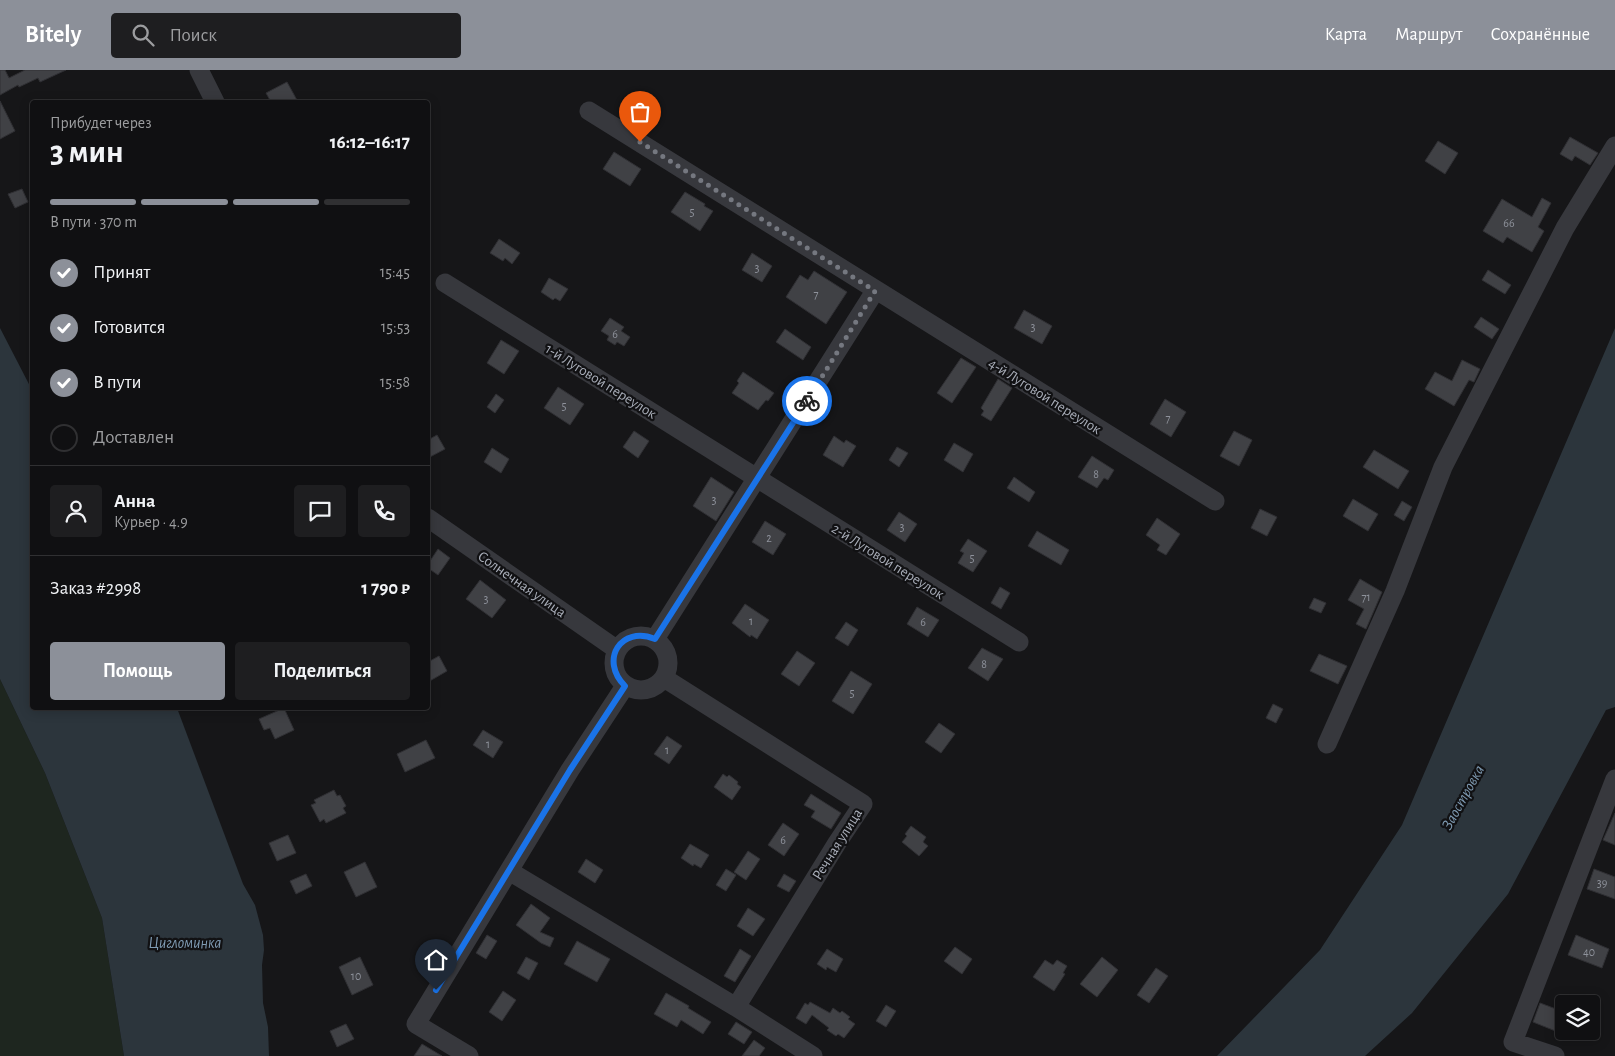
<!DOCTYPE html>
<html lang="ru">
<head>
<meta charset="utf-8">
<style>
	:root { --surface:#101012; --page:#1e1e20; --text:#f1f3f6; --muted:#9c9d9f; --line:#303032; --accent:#8c9099 }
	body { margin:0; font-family:"Alegreya Sans",sans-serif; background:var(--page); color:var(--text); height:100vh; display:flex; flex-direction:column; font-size:19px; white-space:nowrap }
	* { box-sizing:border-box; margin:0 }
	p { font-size:16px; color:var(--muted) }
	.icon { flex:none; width:28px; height:28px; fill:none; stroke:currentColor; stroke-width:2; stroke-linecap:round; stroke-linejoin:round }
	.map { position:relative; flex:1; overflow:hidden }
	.side { position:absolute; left:30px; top:30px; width:400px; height:610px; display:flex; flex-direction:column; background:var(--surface); border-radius:5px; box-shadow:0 2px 12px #0003,0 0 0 1px var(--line) }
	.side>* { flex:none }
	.tools { position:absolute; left:1555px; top:925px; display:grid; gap:10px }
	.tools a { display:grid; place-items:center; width:45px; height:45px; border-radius:5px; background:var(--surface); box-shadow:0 2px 12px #0003,0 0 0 1px var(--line); font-size:25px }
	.pin { position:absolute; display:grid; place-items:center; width:42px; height:42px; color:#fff; margin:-51px -21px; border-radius:50% 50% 50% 0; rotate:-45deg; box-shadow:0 0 5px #0007 }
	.pin .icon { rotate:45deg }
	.courier { position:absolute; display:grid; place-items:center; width:50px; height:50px; margin:-25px; border:4px solid #1a73e8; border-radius:50%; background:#fff; color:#222; box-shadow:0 1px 6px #0007 }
	.headline em { font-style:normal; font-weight:700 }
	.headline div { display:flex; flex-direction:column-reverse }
	.headline { display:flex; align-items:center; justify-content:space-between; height:85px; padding:0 20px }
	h1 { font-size:32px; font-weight:700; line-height:38px }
	.bar { display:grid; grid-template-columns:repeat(4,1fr); gap:8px 5px; align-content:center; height:60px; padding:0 20px }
	.bar i { height:6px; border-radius:4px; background:var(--line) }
	.bar .current { background:var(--accent) }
	.bar p { grid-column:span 4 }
	.line { display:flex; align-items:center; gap:12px; padding:0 20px; border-top:1px solid var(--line) }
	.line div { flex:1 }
	.round { display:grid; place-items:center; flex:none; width:52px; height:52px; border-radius:5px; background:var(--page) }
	ol { padding:0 20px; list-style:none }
	li { display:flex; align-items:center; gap:15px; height:55px }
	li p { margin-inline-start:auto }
	li .icon { padding:5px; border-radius:50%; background:var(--accent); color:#fff; stroke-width:4 }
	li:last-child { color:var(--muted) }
	li i { width:28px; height:28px; border:2px solid var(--line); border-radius:50% }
	.cta { display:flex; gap:10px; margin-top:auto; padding:10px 20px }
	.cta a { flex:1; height:58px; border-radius:5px; background:var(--accent); color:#fff; font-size:20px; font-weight:700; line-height:58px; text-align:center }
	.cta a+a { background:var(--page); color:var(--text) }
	header { display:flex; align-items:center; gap:30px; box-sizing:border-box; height:70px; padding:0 25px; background:var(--accent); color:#fff }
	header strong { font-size:24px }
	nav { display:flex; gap:28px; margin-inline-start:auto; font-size:18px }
	.search { width:350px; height:45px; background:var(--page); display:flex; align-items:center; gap:12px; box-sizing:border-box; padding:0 18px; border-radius:5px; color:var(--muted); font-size:19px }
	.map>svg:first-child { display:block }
</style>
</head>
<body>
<header>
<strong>Bitely</strong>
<div class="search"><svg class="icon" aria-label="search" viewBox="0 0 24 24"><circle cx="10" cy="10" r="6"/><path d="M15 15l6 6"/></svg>Поиск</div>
<nav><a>Карта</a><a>Маршрут</a><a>Сохранённые</a></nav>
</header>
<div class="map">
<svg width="1615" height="986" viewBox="0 0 1615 986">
	<rect width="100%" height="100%" fill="#161618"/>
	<path fill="#1e261f" d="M0,609L45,703L102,848L124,986H0Z"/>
	<path fill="#2c353c" d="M0,258L32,320V638H177L243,814L255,835L263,865L264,880L262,895L263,933L268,957L269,986H124L102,848L45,703L0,609Z
		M1615,258V637L1606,640L1508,824L1412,943L1365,986H1217L1320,880L1402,755Z"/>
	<path fill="#404145" stroke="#303034" d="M0,0H5L9,8L25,0H66L40,12L38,8L19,17L18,15L0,25Z
		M287,12L298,32H271L266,23Z
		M0,31L15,61L0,69Z
		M1570,67L1598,83L1590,95L1575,86L1572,91L1560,84Z
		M1438,71L1458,83L1445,104L1425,91Z
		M614,82L641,99L630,116L603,99Z
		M22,119L28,132L15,138L8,124Z
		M685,122L705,134L704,136L713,141L700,161L671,142Z
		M1542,128L1551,133L1538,157L1544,161L1532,182L1507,167L1503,173L1483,161L1502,129L1532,147Z
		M499,169L520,183L512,194L505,188L503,191L490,183Z
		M752,183L772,196L762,212L742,200Z
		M1488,200L1511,215L1505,224L1482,210Z
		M814,201L847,222L826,254L786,227L800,205L808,210Z
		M549,208L568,219L560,231L555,228L553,230L541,222Z
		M1024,240L1052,256L1042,274L1014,258Z
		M1481,247L1499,259L1492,269L1474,257Z
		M610,248L624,257L621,261L630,267L624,276L617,272L615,275L607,270L609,266L601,261Z
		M785,259L811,277L803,290L776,272Z
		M501,270L519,281L504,304L487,293Z
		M961,288L976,297L952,333L937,323Z
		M1462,290L1480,299L1474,312L1469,310L1454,336L1425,319L1435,302L1452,311Z
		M743,302L774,323L768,331L766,330L758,340L732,323L739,313L737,311Z
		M998,309L1012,318L991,351L981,345L984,341L981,338Z
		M558,317L584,334L570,355L544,338Z
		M496,324L504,330L495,343L487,337Z
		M1165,329L1186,342L1171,367L1150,354Z
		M634,361L649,371L638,388L623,377Z
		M1234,361L1252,370L1239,396L1220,386Z
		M437,365L445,379L428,388V370Z
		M834,366L844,373L846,370L856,376L843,397L823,385Z
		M954,373L973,384L963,402L944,390Z
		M897,377L908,383L899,397L889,390Z
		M492,378L509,389L501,403L484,392Z
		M1374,380L1409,401L1398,419L1363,397Z
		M1092,386L1114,400L1108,410L1104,408L1097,418L1078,407Z
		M711,407L734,422L716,451L693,436Z
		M1014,407L1035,422L1029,432L1007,418Z
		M1353,429L1378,444L1368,461L1343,446Z
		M1402,431L1412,437L1404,451L1394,445Z
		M1260,439L1277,447L1267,466L1251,458Z
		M899,442L917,454L905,472L887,460Z
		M1157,448L1180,464L1166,485L1157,480L1160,475L1146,465Z
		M765,451L786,464L773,485L752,472Z
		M1037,461L1069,480L1061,495L1028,476Z
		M968,469L987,481L973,502L958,493L964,483L960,481Z
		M438,479L450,488L438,505L428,498V494Z
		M1360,509L1382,522L1366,559L1356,554L1364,539L1348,530Z
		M480,510L506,530L492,548L466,529Z
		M1000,517L1010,523L1001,539L991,533Z
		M1314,528L1326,533L1321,543L1309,538Z
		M745,534L769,550L757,569L751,565L750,567L732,553Z
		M917,537L939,550L928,567L907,554Z
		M846,552L858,560L848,576L835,568Z
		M982,578L1003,589L988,611L968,598Z
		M797,581L815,593L799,616L781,604Z
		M1319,584L1347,596L1338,614L1310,601Z
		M439,586L447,601L428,612V592Z
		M851,601L872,614L853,644L832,631Z
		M1273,634L1283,639L1276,653L1266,648Z
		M284,638L294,660L275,669L270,658L264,660L259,649Z
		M939,653L955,664L941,683L925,672Z
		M483,660L503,672L493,688L473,675Z
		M667,666L682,676L669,694L654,684Z
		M426,670L435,688L405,702L397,684Z
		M723,704L727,707L729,705L738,712L737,714L741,717L732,730L714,717Z
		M334,720L337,726L340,725L346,736L343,738L346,743L326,753L324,749L320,752L311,735L316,733L314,730Z
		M811,724L841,743L831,759L811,747L815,741L804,735Z
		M1615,743V775L1603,770Z
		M783,753L799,764L784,786L768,775Z
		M911,756L926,767L923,772L928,776L919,786L902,772L907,766L905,764Z
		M288,765L296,783L277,791L269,773Z
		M690,774L709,785L701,798L694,794L693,796L681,788Z
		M748,781L760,789L746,810L734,802Z
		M586,789L603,800L595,813L578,802Z
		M365,792L377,817L356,827L344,802Z
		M726,799L736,805L726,821L716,815Z
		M1594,799L1615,807V829L1587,819Z
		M306,804L312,816L296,824L290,811Z
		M784,804L796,811L789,822L777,816Z
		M531,834L550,848L540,862L554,868L550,877L541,873L516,855Z
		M748,838L765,849L753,866L737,856Z
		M487,865L497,871L486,889L476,883Z
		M1576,865L1609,879L1602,898L1568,885Z
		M577,871L610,889L597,912L564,894Z
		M955,877L972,889L962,904L944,891Z
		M740,879L751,886L735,912L724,906Z
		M827,879L843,889L836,902L827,897L826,900L817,894Z
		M360,887L373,915L352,925L339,897Z
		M526,887L538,893L529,910L517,903Z
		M1102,887L1118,900L1097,927L1080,914Z
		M1045,890L1053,895L1057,890L1067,896L1063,903L1065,904L1054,921L1033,907Z
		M1156,898L1168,906L1149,933L1137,925Z
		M503,921L516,930L502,951L489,942Z
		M666,923L689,936L688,938L711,952L703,964L681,950L677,957L654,944Z
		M810,932L830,943L833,938L840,943L842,941L850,947L848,949L855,954L844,968L838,964L836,966L827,960L829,958L812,945L806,954L796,948L805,933L808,935Z
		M1540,933L1564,942V948L1558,962L1533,952Z
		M886,935L896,941L886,957L876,951Z
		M736,952L752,962L744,974L728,964Z
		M346,954L354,969L337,977L330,961Z
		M754,970L765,978L759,986H742Z
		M422,974L442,986H414Z"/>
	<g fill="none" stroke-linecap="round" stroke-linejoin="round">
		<path stroke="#37383d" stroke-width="19" d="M199,0L215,32
			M589,41L1215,431
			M445,213L1019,572
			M428,448L616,579
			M614 593a27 27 0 1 1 54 0a27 27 0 1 1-54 0Z
			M655,569L875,221
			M664,608L863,734L837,773L736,937
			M1327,674L1395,521L1443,397L1565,158L1615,76
			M509,801L736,937L813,986
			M469,986L416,954L570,700L625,616
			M1555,986L1513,972L1615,709"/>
	</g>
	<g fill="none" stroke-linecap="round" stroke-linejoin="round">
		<path stroke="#757880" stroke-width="5" stroke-dasharray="0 9" d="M640,72L875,221L807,331"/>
		<path stroke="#1a73e8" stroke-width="6" d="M436,920L570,700L625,616C599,590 621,555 655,569L807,331"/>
	</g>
	<g text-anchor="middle" stroke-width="4.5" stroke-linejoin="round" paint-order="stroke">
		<g font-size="12" fill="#8e929b">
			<text x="692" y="146">5</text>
			<text x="1509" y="157">66</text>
			<text x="757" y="202">3</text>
			<text x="816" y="228">7</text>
			<text x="1033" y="261">3</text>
			<text x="615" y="268">6</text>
			<text x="564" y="340">5</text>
			<text x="1168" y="352">7</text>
			<text x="1096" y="408">8</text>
			<text x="714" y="434">3</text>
			<text x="902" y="461">3</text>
			<text x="769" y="472">2</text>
			<text x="972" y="492">5</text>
			<text x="1366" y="531">71</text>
			<text x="486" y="533">3</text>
			<text x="751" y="555">1</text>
			<text x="923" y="556">6</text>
			<text x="984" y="598">8</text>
			<text x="852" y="627">5</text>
			<text x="488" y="678">1</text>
			<text x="667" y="684">1</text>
			<text x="783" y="774">6</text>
			<text x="1602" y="817">39</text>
			<text x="1589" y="886">40</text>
			<text x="356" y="910">10</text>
		</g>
		<g font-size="15" fill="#a8adb8" stroke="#111113">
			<text transform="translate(601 311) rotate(32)" y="5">1-й Луговой переулок</text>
			<text transform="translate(1045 326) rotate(32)" y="5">4-й Луговой переулок</text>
			<text transform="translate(888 491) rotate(32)" y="5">2-й Луговой переулок</text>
			<text transform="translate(522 514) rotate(35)" y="5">Солнечная улица</text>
			<text transform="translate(837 774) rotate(-58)" y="5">Речная улица</text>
		</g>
		<g font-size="16" font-style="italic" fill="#7f9bb3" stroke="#111113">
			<text transform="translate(1462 727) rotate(-61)" y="6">Заостровка</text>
			<text x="185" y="878">Цигломинка</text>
		</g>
	</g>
</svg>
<div class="tools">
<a><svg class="icon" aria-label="layers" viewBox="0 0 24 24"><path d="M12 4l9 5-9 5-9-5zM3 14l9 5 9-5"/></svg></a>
</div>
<div class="pin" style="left:640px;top:72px;background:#ea580c"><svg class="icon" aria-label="bag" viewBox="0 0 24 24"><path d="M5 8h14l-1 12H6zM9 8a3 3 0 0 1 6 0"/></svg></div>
<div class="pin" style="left:436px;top:920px;background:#1f2937"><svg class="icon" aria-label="home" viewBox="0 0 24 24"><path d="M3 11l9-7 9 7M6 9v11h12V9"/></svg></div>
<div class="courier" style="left:807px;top:331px"><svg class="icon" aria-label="bike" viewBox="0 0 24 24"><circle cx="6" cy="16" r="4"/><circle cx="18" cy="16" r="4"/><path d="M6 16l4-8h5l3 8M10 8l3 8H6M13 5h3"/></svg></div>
<section class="side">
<div class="headline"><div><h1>3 мин</h1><p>Прибудет через</p></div><em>16:12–16:17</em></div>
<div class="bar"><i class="current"></i><i class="current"></i><i class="current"></i><i></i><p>В пути · 370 m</p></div>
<ol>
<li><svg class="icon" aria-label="check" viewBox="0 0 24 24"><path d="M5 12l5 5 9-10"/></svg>Принят<p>15:45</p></li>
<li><svg class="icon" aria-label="check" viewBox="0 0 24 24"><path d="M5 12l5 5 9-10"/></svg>Готовится<p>15:53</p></li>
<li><svg class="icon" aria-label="check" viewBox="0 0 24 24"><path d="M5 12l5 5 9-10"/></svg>В пути<p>15:58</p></li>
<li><i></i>Доставлен</li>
</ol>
<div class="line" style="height:90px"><a class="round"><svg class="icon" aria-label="person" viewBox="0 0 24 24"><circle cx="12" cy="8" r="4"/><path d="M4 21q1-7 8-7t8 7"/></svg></a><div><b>Анна</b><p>Курьер · 4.9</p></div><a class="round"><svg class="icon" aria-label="chat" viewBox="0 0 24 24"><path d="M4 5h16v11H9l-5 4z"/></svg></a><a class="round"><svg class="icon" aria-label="phone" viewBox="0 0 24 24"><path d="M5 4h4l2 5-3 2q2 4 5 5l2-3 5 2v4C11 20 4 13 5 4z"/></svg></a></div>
<div class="line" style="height:65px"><div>Заказ #2998</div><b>1 790 ₽</b></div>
<div class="cta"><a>Помощь</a><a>Поделиться</a></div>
</section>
</div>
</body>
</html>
